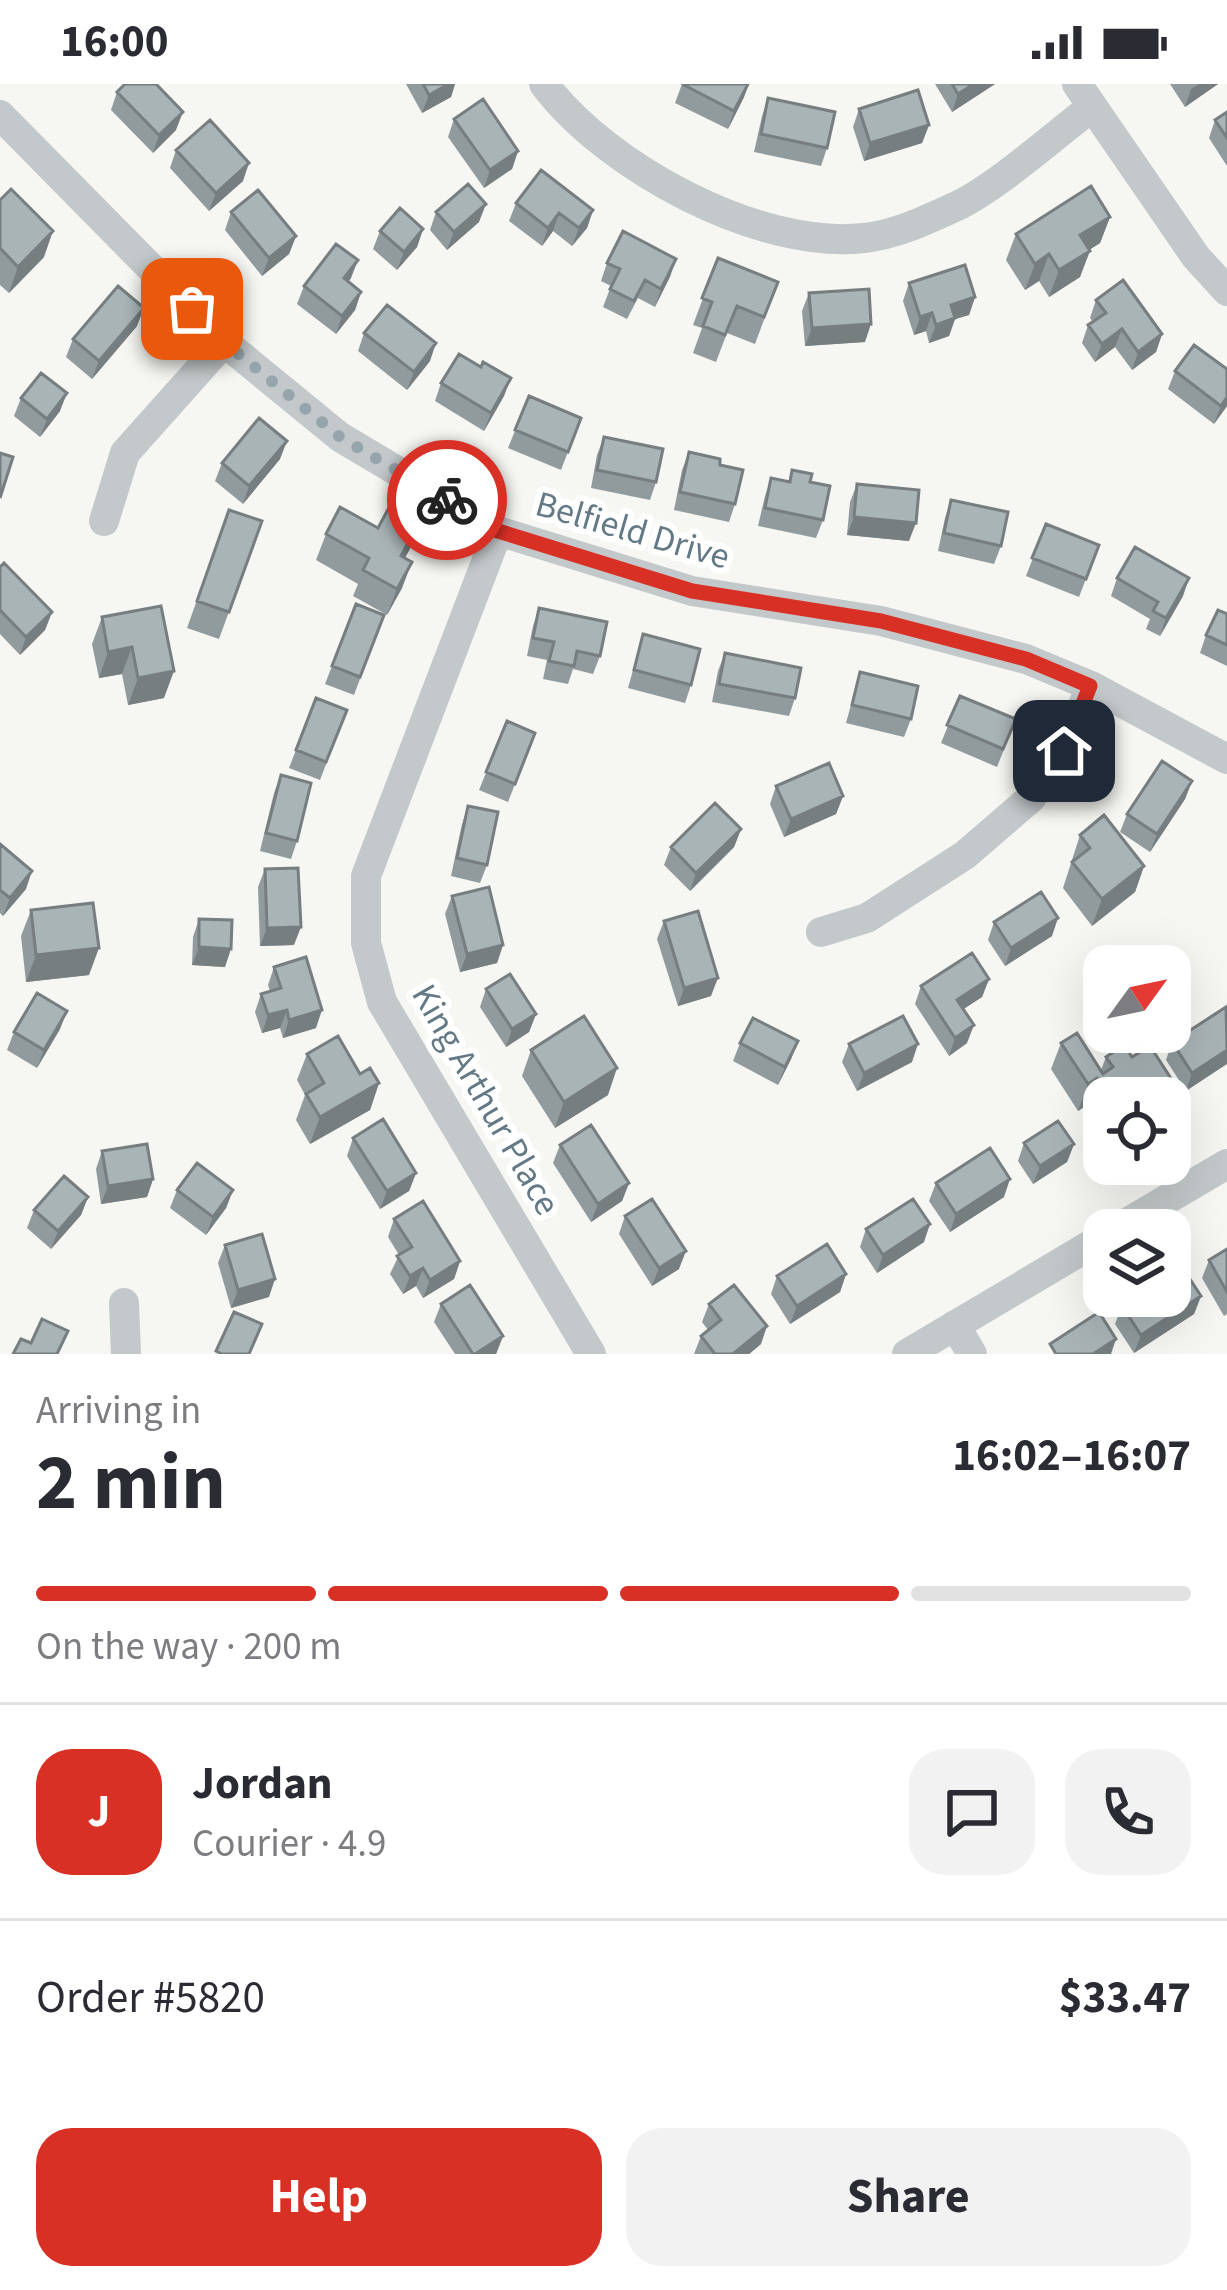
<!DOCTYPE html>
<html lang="en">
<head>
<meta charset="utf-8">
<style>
	:root { --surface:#fff; --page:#f2f2f3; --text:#2b2b33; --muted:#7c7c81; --line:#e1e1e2; --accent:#d93025 }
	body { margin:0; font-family:"Source Sans 3",sans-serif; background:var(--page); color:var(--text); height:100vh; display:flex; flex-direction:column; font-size:45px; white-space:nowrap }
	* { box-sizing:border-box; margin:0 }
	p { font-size:39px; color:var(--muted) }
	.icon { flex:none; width:66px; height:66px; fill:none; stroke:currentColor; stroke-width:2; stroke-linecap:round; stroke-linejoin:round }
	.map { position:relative; height:1270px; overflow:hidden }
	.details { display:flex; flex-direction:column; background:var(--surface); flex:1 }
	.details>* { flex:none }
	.needle { width:78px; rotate:57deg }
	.buttons { position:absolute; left:1083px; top:861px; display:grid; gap:24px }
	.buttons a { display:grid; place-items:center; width:108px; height:108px; border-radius:24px; background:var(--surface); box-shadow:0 12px 48px #0002; font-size:60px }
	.pin { position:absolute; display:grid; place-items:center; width:102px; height:102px; color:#fff; margin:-51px; border-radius:24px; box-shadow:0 6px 18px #0006 }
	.courier { position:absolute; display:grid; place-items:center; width:120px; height:120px; margin:-60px; border:9px solid #d93025; border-radius:50%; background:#fff; color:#222; box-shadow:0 3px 15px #0007 }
	.head em { font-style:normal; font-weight:700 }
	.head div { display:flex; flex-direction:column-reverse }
	.head { display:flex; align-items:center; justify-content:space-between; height:204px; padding:0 36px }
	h1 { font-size:78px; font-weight:700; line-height:90px }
	.bar { display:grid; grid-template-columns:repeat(4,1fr); gap:18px 12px; align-content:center; height:144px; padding:0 36px }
	.bar i { height:15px; border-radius:9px; background:var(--line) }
	.bar .active { background:var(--accent) }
	.bar p { grid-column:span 4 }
	.line { display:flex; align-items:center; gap:30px; padding:0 36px; border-top:3px solid var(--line) }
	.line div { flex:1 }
	.round { display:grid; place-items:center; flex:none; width:126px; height:126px; border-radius:36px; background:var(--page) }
	.primary-button { display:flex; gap:24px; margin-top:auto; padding:24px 36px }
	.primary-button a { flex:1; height:138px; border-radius:36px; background:var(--accent); color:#fff; font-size:48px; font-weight:700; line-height:138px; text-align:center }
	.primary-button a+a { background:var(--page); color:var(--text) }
	.status { display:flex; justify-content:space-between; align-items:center; height:84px; padding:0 60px; background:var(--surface); direction:ltr }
	.status svg { height:33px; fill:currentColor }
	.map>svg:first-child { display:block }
</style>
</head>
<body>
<div class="status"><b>16:00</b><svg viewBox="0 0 49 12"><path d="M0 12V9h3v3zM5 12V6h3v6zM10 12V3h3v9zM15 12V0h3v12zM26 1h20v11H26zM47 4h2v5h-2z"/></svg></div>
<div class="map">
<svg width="1227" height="1270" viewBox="0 0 1227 1270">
	<rect width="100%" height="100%" fill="#f6f6f2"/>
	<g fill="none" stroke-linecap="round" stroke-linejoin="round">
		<path stroke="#c3c8ca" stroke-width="30" d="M544,0C606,83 759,166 864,154C896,151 931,134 959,121C999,101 1055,51 1092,23
			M1077,0L1196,173L1227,207
			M0,31L224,258L340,353L498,447L692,507L881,537L1026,575L1091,602L1227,675
			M104,437L125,369L224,258
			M498,447L366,792V859L382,918L591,1270
			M821,848L867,834L965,771L1031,714L1064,667L1091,602
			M1115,1146L1227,1080
			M124,1219L126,1270
			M955,1241L972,1270
			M907,1270L1104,1153"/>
	</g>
	<path fill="#919b9d" d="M406,0H455L451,13L422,29Z
		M682,0L744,13L728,45L675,19Z
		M935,0H995L952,28Z
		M1170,0H1218L1185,23Z
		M117,8L176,46L153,69L111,26Z
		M768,14L827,64L821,82L754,68L762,32Z
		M859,25L929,41L922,59L864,77L853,43Z
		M1227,28V82L1209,54L1215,36Z
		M454,35L518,67L512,85L484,104L448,53Z
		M176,66L243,97L209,127L170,84Z
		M0,116L44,173L9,209L0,201Z
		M516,119L593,126L587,144L572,162L553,147L542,162L509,137Z
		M231,128L296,152L289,170L262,192L225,146Z
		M436,128L479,138L447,166L430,146Z
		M1110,133L1100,159L1089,166L1080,193L1049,213L1039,197L1025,206L1006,176L1016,150Z
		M423,145L417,163L397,186L373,165L380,147Z
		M718,174L778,198L755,260L727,249L716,278L693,269L702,244L693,241Z
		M676,175L655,223L638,214L627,235L603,223L611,202L601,197L607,179Z
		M351,194L348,198L361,208L355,226L336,250L297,220L304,202Z
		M909,199L975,213L969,231L955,235L949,252L929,259L926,247L914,251L903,217Z
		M809,209L865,258L805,262L802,227Z
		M1096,216L1162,250L1156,268L1132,286L1115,263L1095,278L1082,259L1088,241L1093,238L1090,234Z
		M137,242L92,295L66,273L73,255Z
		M364,249L430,277L407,306L358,267Z
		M1227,285V322L1214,340L1168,305L1175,287Z
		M441,299L504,312L484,347L435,317Z
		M529,312L581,334L561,386L508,364Z
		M21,314L60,327L40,353L14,332Z
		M604,353L656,398L650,416L591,404L597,371Z
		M689,368L720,381L735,420L729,438L674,426L682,386Z
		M280,375L243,420L215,397L222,379Z
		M792,386L810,398L823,436L816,454L758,442L765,412L771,394L788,398Z
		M857,400L909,457L847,451L850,418Z
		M951,416L1001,462L994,480L938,467L945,434Z
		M229,426L262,437L219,555L187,544Z
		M1046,440L1099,461L1079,513L1026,492Z
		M378,444L413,459L405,474L402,504L387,531L353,512L358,500L316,476L326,450Z
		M0,483L52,528L45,546L20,571L0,550Z
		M1117,494L1183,512L1160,552L1146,545L1150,535L1111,512Z
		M356,520L384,531L354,611L325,600Z
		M161,522L164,614L128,621L122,590L99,594L92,560L102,533Z
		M539,524L600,572L593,590L573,585L568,600L543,595L547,576L527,572L533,542Z
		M1227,530V582L1200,569L1206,551Z
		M643,550L691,601L685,619L628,604Z
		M725,569L795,614L789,632L712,618L718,587Z
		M860,588L911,635L904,653L846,639Z
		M960,612L1016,635L997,683L941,659Z
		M316,614L347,626L320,696L289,684Z
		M507,637L535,649L508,718L479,706Z
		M281,691L297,757L291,775L260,767L274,709Z
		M1192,697L1185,715L1150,768L1120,748L1127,730Z
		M776,702L843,712L836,730L784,753L770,720Z
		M468,722L487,781L480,799L451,792L462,740Z
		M741,745L734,763L690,807L664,781L671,763Z
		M1080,751L1144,782L1135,808L1092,842L1063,804Z
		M0,760L26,805L3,832L0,829Z
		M265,785L294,861L260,862L258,803Z
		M452,812L503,861L497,879L460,888L445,830Z
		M31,826L89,891L26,898L21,852Z
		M199,835L225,883L192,881L193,853Z
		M664,837L711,912L678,922L657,855Z
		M994,838L1052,852L1005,882L988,856Z
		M274,883L316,944L283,954L280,944L262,949L255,928L261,910L270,907L268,901Z
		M989,895L982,913L963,925L967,959L949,972L915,920L921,902Z
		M486,905L536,930L529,948L506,963L480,923Z
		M1226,923L1186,1007L1166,976L1172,958Z
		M60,945L37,984L7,966L14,948Z
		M798,957L791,975L778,1001L733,977L740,959Z
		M1061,959L1101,986L1106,973H1132L1172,996L1165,1014H1104V1047L1087,1021L1078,1027L1051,985Z
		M849,960L912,978L857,1007L842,978Z
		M531,966L608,1011L555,1044L522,992Z
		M307,970L379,999L370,1026L310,1060L296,1036L305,1011L297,996Z
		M353,1054L416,1089L409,1107L380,1125L347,1072Z
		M1024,1059L1074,1060L1067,1078L1033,1100L1018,1077Z
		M560,1061L629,1099L622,1117L591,1138L553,1079Z
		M102,1067L153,1095L147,1113L101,1120L96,1085Z
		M936,1099L1004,1113L950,1148L929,1117Z
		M177,1106H233L226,1124L206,1151L170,1124Z
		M88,1113L81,1131L51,1165L27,1144L34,1126Z
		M625,1132L679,1185L652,1202L619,1150Z
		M394,1135L460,1177L454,1195L423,1214L416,1202L403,1210L390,1190L399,1171L388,1153Z
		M866,1145L924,1158L877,1189L860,1163Z
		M225,1161L269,1213L231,1224L218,1179Z
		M1227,1165V1230L1224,1232L1202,1194L1209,1176Z
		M846,1190L840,1208L790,1240L771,1210L777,1192Z
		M1201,1212L1194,1230L1134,1269L1115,1240L1122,1222Z
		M441,1220L503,1252L496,1270H455L434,1238Z
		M709,1220L761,1260L749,1270H694L701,1252L708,1246L702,1238Z"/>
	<path fill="#767e80" d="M449,0H455L451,13L422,29L429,11Z
		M749,0L744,13L728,45L734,27Z
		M974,0H995L952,28L958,10Z
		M1199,0H1218L1185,23L1191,5Z
		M183,28L176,46L153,69L159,51Z
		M929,41L922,59L864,77L870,59Z
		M518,67L512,85L484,104L490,86Z
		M249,79L243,97L209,127L216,109Z
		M486,120L479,138L447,166L454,148Z
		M593,126L587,144L572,162L579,144Z
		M559,129L553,147L542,162L548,144Z
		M1110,133L1100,159L1070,178L1080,151Z
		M423,145L417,163L397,186L404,168Z
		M53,147L44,173L9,209L18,183Z
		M296,152L289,170L262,192L269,174Z
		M1090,167L1080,193L1049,213L1059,186Z
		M1049,170L1039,197L1025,206L1035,180Z
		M676,175L670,193L655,223L661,205Z
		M358,176L351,194L337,212L344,194Z
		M361,208L355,226L336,250L342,232Z
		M975,213L969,231L955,235L949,252L929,259L936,241L951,221Z
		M144,224L137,242L92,295L99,277Z
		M932,229L926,247L914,251L920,233Z
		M871,240L865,258L805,262L812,244Z
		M1122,245L1115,263L1095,278L1102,260Z
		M1162,250L1156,268L1132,286L1138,268Z
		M436,259L430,277L407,306L414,288Z
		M511,294L504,312L484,347L491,329Z
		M67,309L60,327L40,353L47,335Z
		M1227,313V322L1214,340L1221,322Z
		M287,357L280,375L243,420L249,402Z
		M422,433L413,459L392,498L401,472Z
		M854,433L916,439L909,457L847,451Z
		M412,478L402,504L387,531L397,505Z
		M1189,494L1183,512L1160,552L1166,534Z
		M52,528L45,546L20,571L26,553Z
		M132,563L122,590L99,594L108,568Z
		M174,587L164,614L128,621L138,594Z
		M1192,697L1185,715L1150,768L1157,750Z
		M843,712L836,730L784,753L791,735Z
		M741,745L734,763L690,807L696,789Z
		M1144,782L1135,808L1092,842L1102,815Z
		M32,787L26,805L3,832L10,814Z
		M1058,834L1052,852L1005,882L1011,864Z
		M301,843L294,861L260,862L267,844Z
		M503,861L497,879L460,888L467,870Z
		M199,863L231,865L225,883L192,881Z
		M99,864L89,891L26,898L36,871Z
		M718,894L711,912L678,922L684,904Z
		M989,895L982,913L950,934L957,916Z
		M287,926L280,944L262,949L268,931Z
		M322,926L316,944L283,954L289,936Z
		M67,927L60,945L37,984L44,966Z
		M536,930L529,948L506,963L512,945Z
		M974,941L967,959L949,972L955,954Z
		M798,957L791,975L778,1001L785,983Z
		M918,960L912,978L857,1007L864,989Z
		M1227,966V980L1186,1007L1192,989Z
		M617,984L608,1011L555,1044L564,1018Z
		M1097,994L1087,1021L1078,1027L1088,1000Z
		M1172,996L1165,1014H1143Z
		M379,999L370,1026L310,1060L320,1033Z
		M1074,1060L1067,1078L1033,1100L1040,1082Z
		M416,1089L409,1107L380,1125L387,1107Z
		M153,1095L147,1113L101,1120L108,1102Z
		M1010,1095L1004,1113L950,1148L956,1130Z
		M629,1099L622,1117L591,1138L598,1120Z
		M233,1106L226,1124L206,1151L213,1133Z
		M88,1113L81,1131L51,1165L58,1147Z
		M930,1140L924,1158L877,1189L883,1171Z
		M686,1167L679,1185L652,1202L659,1184Z
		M460,1177L454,1195L423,1214L430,1196Z
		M423,1184L416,1202L403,1210L410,1192Z
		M846,1190L840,1208L790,1240L797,1222Z
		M275,1195L269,1213L231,1224L238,1206Z
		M1201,1212L1194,1230L1134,1269L1141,1251Z
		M767,1242L761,1260L749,1270H733Z
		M503,1252L496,1270H475Z
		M1116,1255L1111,1270H1093Z"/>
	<path fill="#a9b4b7" stroke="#767e80" stroke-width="3" d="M125,0H156L183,28L159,51L117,8Z
		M423,0H449L429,11Z
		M682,0H748L734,27Z
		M952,0H974L958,10Z
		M918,6L929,41L870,59L859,25Z
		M768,14L835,28L827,64L761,50Z
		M483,15L518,67L490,86L454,35Z
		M1227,28V54L1215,36Z
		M210,36L249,79L216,109L176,66Z
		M541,86L593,126L579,144L559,129L548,144L516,119Z
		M468,100L486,120L454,148L436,128Z
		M1091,102L1110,133L1080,151L1090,167L1059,186L1049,170L1035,180L1016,150Z
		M11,105L53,147L18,183L0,164V116Z
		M258,106L296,152L269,174L231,128Z
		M400,124L423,145L404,168L380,147Z
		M623,147L676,175L661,205L645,196L634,217L610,205L620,185L607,179Z
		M336,160L358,176L344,194L361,208L342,232L304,202Z
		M718,174L778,198L764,233L737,222L725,251L703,242L712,218L702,214Z
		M965,181L975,213L951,221L955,234L936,241L932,229L920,233L909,199Z
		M1123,196L1162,250L1138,268L1122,245L1102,260L1088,241L1106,229L1096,216Z
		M118,202L144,224L99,277L73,255Z
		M869,205L871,240L812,244L809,209Z
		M387,221L436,259L414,288L364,249Z
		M1194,261L1227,285V313L1221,322L1175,287Z
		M459,270L481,283L483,278L511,294L491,329L441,299Z
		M41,289L67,309L47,335L21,314Z
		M529,312L581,334L568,368L515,346Z
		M259,334L287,357L249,402L222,379Z
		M604,353L663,365L656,398L597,386Z
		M689,368L720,375V381L743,386L735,420L680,408Z
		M0,369L13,373L0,414Z
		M792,386L812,390L810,398L830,402L823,436L765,424L771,394L790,398Z
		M857,400L919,406L916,439L854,433Z
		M393,416L422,433L401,472L412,478L397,505L363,486L369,474L326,450L340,423L378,444Z
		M951,416L1008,428L1001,462L944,449Z
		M229,426L262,437L229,528L197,517Z
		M1046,440L1099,461L1086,495L1032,474Z
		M1135,463L1189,494L1166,534L1153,527L1158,518L1117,494Z
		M4,479L52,528L26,553L0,526V483Z
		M356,520L384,531L360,593L332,582Z
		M161,522L174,587L138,594L132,563L108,568L102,533Z
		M539,524L607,538L600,572L577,567L574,582L549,577L554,558L533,554Z
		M1218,526L1227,530V561L1206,551Z
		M643,550L700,565L691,601L634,586Z
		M725,569L801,584L795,614L719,600Z
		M860,588L918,602L911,635L852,621Z
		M960,612L1016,635L1003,665L947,641Z
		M316,614L347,626L326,678L296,666Z
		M507,637L535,649L515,700L486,688Z
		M1162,677L1192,697L1157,750L1127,730Z
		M829,679L843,712L791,735L776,702Z
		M281,691L311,699L297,757L266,749Z
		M715,719L741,745L696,789L671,763Z
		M468,722L498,728L487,781L457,774Z
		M1104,731L1144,782L1102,815L1072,778L1090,764L1080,751Z
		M0,760L32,787L10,814L0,806Z
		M298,784L301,843L267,844L265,785Z
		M489,803L503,861L467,870L452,812Z
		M1041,808L1058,834L1011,864L994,838Z
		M93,819L99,864L36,871L31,826Z
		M698,827L718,894L684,904L664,837Z
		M199,835L232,836L231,865L199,863Z
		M972,869L989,895L957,916L974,941L955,954L921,902Z
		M306,873L322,926L289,936L287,926L268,931L261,910L281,904L274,883Z
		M510,890L536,930L512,945L486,905Z
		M37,909L67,927L44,966L14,948Z
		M1226,923L1227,966L1192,989L1172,958Z
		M584,932L617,984L564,1018L531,966Z
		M903,932L918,960L864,989L849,960Z
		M753,934L798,957L785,983L740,959Z
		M1077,949L1103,990L1113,983L1106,973L1124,961L1132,973L1150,962L1172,996L1143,1014H1109L1097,994L1088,1000L1061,959Z
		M338,952L360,990L370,984L379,999L320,1033L306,1010L324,999L307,970Z
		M383,1035L416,1089L387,1107L353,1054Z
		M1058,1037L1074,1060L1040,1082L1024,1059Z
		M591,1041L629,1099L598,1120L560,1061Z
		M147,1060L153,1095L108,1102L102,1067Z
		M990,1064L1010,1095L956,1130L936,1099Z
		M197,1079L233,1106L213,1133L177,1106Z
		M64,1092L88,1113L58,1147L34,1126Z
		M652,1115L686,1167L659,1184L625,1132Z
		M913,1115L930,1140L883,1171L866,1145Z
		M423,1117L460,1177L430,1196L423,1184L410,1192L397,1172L412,1163L394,1135Z
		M262,1150L275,1195L238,1206L225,1161Z
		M827,1160L846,1190L797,1222L777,1192Z
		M1227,1165V1208L1209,1176Z
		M1182,1183L1201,1212L1141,1251L1122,1222L1137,1212H1170V1190Z
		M470,1201L503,1252L475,1270H473L441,1220Z
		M734,1201L767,1242L733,1270H715L701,1252L721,1236L709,1220Z
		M234,1228L262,1240L249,1270H222L216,1267Z
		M1099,1228L1116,1255L1093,1270H1056L1050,1260Z
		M42,1235L68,1247L57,1270H13L21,1255L31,1259Z"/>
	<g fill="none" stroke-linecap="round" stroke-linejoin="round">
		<path stroke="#96a5ab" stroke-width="12" stroke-dasharray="0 21.6" d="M192,225L224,258L340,353L447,416"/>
		<path stroke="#d93025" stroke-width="15" d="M447,416L498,447L692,507L881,537L1026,575L1090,602L1064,667"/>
	</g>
	<g text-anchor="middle" stroke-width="12" stroke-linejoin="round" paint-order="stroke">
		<g font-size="36" fill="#637985" stroke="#fff">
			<text transform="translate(633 445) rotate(16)" y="13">Belfield Drive</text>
			<text transform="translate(487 1015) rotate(60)" y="13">King Arthur Place</text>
		</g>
	</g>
</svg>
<div class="buttons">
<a><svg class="needle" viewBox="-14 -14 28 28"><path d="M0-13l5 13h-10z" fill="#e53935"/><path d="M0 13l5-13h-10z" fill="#7c7c81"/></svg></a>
<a><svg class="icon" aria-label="locate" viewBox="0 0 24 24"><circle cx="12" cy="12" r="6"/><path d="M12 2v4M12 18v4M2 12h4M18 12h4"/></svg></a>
<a><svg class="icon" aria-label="layers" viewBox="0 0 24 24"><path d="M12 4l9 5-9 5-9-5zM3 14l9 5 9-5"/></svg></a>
</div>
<div class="pin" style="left:192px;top:225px;background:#ea580c"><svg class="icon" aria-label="bag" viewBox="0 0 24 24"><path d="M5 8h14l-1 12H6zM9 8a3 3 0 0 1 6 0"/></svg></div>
<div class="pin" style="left:1064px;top:667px;background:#1f2937"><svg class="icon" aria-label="home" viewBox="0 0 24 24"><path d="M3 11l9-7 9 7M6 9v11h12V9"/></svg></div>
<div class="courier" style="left:447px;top:416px"><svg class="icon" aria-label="bike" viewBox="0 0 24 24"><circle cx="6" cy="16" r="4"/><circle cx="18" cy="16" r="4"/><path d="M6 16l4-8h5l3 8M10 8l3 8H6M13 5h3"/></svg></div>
</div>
<section class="details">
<div class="head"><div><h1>2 min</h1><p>Arriving in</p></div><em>16:02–16:07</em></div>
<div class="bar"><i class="active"></i><i class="active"></i><i class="active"></i><i></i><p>On the way · 200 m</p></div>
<div class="line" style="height:216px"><b class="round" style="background:var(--accent);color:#fff">J</b><div><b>Jordan</b><p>Courier · 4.9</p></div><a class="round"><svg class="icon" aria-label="chat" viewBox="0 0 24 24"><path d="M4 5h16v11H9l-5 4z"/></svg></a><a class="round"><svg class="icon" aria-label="phone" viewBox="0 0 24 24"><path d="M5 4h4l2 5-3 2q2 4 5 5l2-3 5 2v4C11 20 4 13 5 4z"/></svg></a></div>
<div class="line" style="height:156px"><div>Order #5820</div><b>$33.47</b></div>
<div class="primary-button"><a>Help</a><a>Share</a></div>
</section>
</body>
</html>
